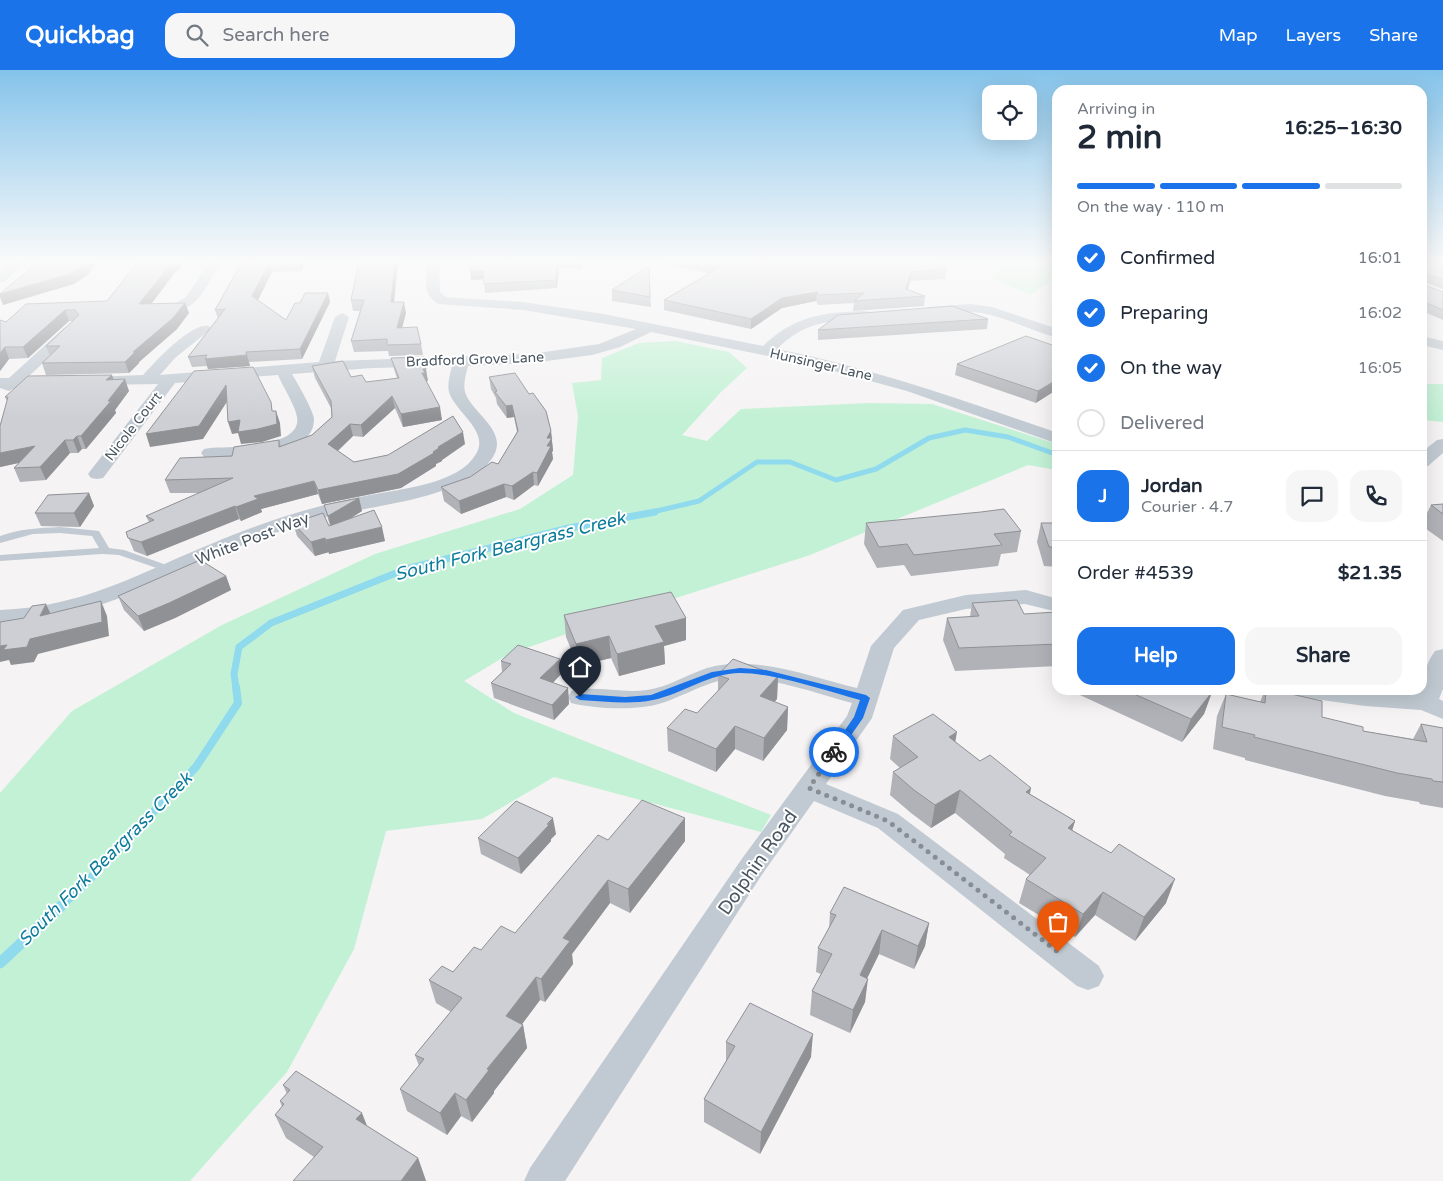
<!DOCTYPE html>
<html lang="en">
<head>
<meta charset="utf-8">
<style>
	:root { --surface:#fff; --page:#f6f6f7; --text:#1f2937; --muted:#747a83; --line:#e0e1e3; --accent:#1a73e8 }
	body { margin:0; font-family:"Varela Round",sans-serif; background:var(--page); color:var(--text); height:100vh; display:flex; flex-direction:column; font-size:19px; white-space:nowrap }
	* { box-sizing:border-box; margin:0 }
	p { font-size:16px; color:var(--muted) }
	.icon { flex:none; width:28px; height:28px; fill:none; stroke:currentColor; stroke-width:2; stroke-linecap:round; stroke-linejoin:round }
	.map { position:relative; flex:1; overflow:hidden }
	.panel { position:absolute; left:1052px; top:15px; width:375px; height:610px; display:flex; flex-direction:column; background:var(--surface); border-radius:15px; box-shadow:0 5px 20px #0002 }
	.panel>* { flex:none }
	.tools { position:absolute; left:982px; top:15px; display:grid; gap:10px }
	.tools a { display:grid; place-items:center; width:55px; height:55px; border-radius:10px; background:var(--surface); box-shadow:0 5px 20px #0002; font-size:25px }
	.pin { position:absolute; display:grid; place-items:center; width:42px; height:42px; color:#fff; margin:-51px -21px; border-radius:50% 50% 50% 0; rotate:-45deg; box-shadow:0 0 5px #0007 }
	.pin .icon { rotate:45deg }
	.courier { position:absolute; display:grid; place-items:center; width:50px; height:50px; margin:-25px; border:4px solid #1a73e8; border-radius:50%; background:#fff; color:#222; box-shadow:0 1px 6px #0007 }
	.headline em { font-style:normal; font-weight:700 }
	.headline div { display:flex; flex-direction:column-reverse }
	.headline { display:flex; align-items:center; justify-content:space-between; height:85px; padding:0 25px }
	h1 { font-size:32px; font-weight:700; line-height:38px }
	.bar { display:grid; grid-template-columns:repeat(4,1fr); gap:8px 5px; align-content:center; height:60px; padding:0 25px }
	.bar i { height:6px; border-radius:4px; background:var(--line) }
	.bar .active { background:var(--accent) }
	.bar p { grid-column:span 4 }
	.line { display:flex; align-items:center; gap:12px; padding:0 25px; border-top:1px solid var(--line) }
	.line div { flex:1 }
	.round { display:grid; place-items:center; flex:none; width:52px; height:52px; border-radius:15px; background:var(--page) }
	ol { padding:0 25px; list-style:none }
	li { display:flex; align-items:center; gap:15px; height:55px }
	li p { margin-inline-start:auto }
	li .icon { padding:5px; border-radius:50%; background:var(--accent); color:#fff; stroke-width:4 }
	li:last-child { color:var(--muted) }
	li i { width:28px; height:28px; border:2px solid var(--line); border-radius:50% }
	.primary-button { display:flex; gap:10px; margin-top:auto; padding:10px 25px }
	.primary-button a { flex:1; height:58px; border-radius:15px; background:var(--accent); color:#fff; font-size:20px; font-weight:700; line-height:58px; text-align:center }
	.primary-button a+a { background:var(--page); color:var(--text) }
	header { display:flex; align-items:center; gap:30px; box-sizing:border-box; height:70px; padding:0 25px; background:var(--accent); color:#fff }
	header strong { font-size:24px }
	nav { display:flex; gap:28px; margin-inline-start:auto; font-size:18px }
	.search { width:350px; height:45px; background:var(--page); display:flex; align-items:center; gap:12px; box-sizing:border-box; padding:0 18px; border-radius:15px; color:var(--muted); font-size:19px }
	.map>svg:first-child { display:block }
</style>
</head>
<body>
<header>
<strong>Quickbag</strong>
<div class="search"><svg class="icon" aria-label="search" viewBox="0 0 24 24"><circle cx="10" cy="10" r="6"/><path d="M15 15l6 6"/></svg>Search here</div>
<nav><a>Map</a><a>Layers</a><a>Share</a></nav>
</header>
<div class="map">
<svg width="1443" height="1111" viewBox="0 0 1443 1111">
	<rect width="100%" height="100%" fill="#f5f3f3"/>
	<path fill="#c3f1d5" d="M1002,192H1057V207L1030,225L993,208Z
		M675,271L729,282L747,298L721,322L682,365L707,371L741,339L869,333L932,334L1057,374V400L1028,395L810,485L598,553L509,584L464,611L514,643L771,745L761,762L554,707L482,749L386,761L354,879L287,1002L190,1111H0V723L72,641L222,555L375,484L520,439L573,405L578,346L572,313L601,310L602,288L639,273Z
		M1423,314H1443V352L1423,350Z"/>
	<g fill="none" stroke-linecap="round" stroke-linejoin="round">
		<path stroke="#90daee" stroke-width="4.5" d="M1047,192L1058,196"/>
		<path stroke="#90daee" stroke-width="5" d="M648,443L699,431L757,392H790L836,410L876,399L929,368L965,360L1008,367L1058,385"/>
		<path stroke="#90daee" stroke-width="7" d="M236,618L234,604L239,577L271,553L406,499L569,458L655,442"/>
		<path stroke="#90daee" stroke-width="8" d="M60,837L85,814L196,697L238,633L236,617"/>
		<path stroke="#90daee" stroke-width="11" d="M0,893L61,836"/>
		<path fill="#c1cad2" fill-rule="evenodd" d="M60,457L99,461L109,478L124,480L175,498L176,500L171,503L119,485L102,484L0,491V485L99,478L92,466L60,463L33,464L0,473V466C19,459 39,458 60,457Z"/>
		<path fill="#c1cad2" fill-rule="evenodd" d="M12,192H26L5,211L0,212V202Z
			M209,192H221C211,208 196,245 173,239L171,236L186,227Z
			M427,192H439L440,222L446,227L523,232L604,244L763,276C787,253 811,244 844,242C852,242 862,240 871,242L873,245L871,248L866,249C829,251 805,251 777,279C873,298 965,331 1058,363V374L907,321L812,295L651,262L620,277L592,285L531,293L468,296C466,304 463,313 465,322C472,344 509,360 493,387C466,430 369,435 322,448C279,460 238,476 198,494C164,510 129,526 93,537C62,546 32,551 0,554V540C20,539 40,537 60,532C113,520 161,494 211,474C262,452 316,435 370,425C401,419 459,414 476,384C490,361 455,342 449,322C447,314 450,304 452,296L372,298L292,304C297,312 314,342 314,349C315,388 236,388 210,388L204,387L201,383L204,379L210,378C228,377 303,378 297,347C296,337 282,315 278,305L175,313L103,408L97,409L91,408L88,404L91,400L158,314L96,315L90,313L88,310L90,307L143,305C155,292 191,252 209,256L211,259L175,288L160,305L319,292L335,247L342,243L349,247L335,291L531,284L599,274L636,259L523,240L438,234C421,223 427,210 427,192Z
			M971,234L992,237L1058,259V268C1029,261 1000,243 971,242C959,242 928,249 921,241L928,237Z
			M70,256L75,257L77,260L75,263L28,307L57,308L59,311L57,314L17,317L9,321L0,318V308H9L65,257Z
			M1422,266L1443,271V280L1422,275Z
			M1443,369V383L1428,396L1422,397V382L1437,370Z
			M1026,520L1058,529V542L1025,534L966,539L919,550L894,578L872,648L826,714L898,744L1099,896L1104,906L1099,916L1088,920L1077,916L878,758L814,731L761,806L565,1111H524L530,1098L741,790L847,646L852,633C819,624 774,608 741,608C714,607 687,625 662,633C638,641 595,639 571,633L568,627L571,621C595,615 622,624 647,620C670,617 692,601 715,596C762,587 812,607 857,618L871,576L903,540L966,525Z
			M1443,579V619L1439,629L1443,631V649L1421,640L1365,636L1307,628L1298,626L1295,620H1366L1417,623L1418,620H1422C1422,606 1427,592 1435,581Z"/>
	</g>
	<path fill="#b0b2b7" d="M138,192L179,201H176L151,234L185,233L189,243L177,259L139,292V293L129,303L46,305L42,293L50,286L46,276L73,251H69L28,288L9,289L0,301V250L6,252L107,231Z
		M242,192H305L301,201L272,202L258,230L286,250L300,233L328,223L330,232L302,289L249,292L250,296L208,299L207,296L192,297L188,287L218,249L215,240Z
		M359,192L394,232L406,243L402,258L421,274L423,285L389,286L388,281L354,282L351,271L360,241H353L351,230Z
		M470,192H582L583,199L559,197L557,218L485,223L484,209L471,210Z
		M660,192H930L947,197L945,209L910,211L907,220L925,226L924,236L853,241L854,233L818,235L816,231L782,238L751,259L664,240V230L709,204Z
		M1422,192H1443V219L1424,212V215L1443,222V250L1422,241Z
		M649,196L651,237L612,231V220Z
		M988,249L987,259L818,270V260Z
		M1058,277L1036,333L955,305L957,294Z
		M391,288L428,311H426L442,350L403,357L395,338L363,367L353,366L338,381L354,392L465,374L442,390V391L436,394V396L401,418L322,434L318,424L261,439L262,442L241,451L239,449L147,486L134,481L126,462L149,452L146,446L200,423H170L165,410L279,370L281,376L312,365L332,347L331,338L315,308L312,296L351,307L366,312L397,308L394,299Z
		M489,307L551,361L553,381L552,382L553,389L538,416L534,415L514,430L506,427L461,444L444,431L441,417L470,407L498,394L517,362L514,347L507,348L497,334L496,328L491,319Z
		M114,310L129,321L115,340L116,343L86,379H82L78,383H70L46,410L20,412L14,398L19,393L0,397V383L7,331L5,327Z
		M1056,405H1058V497L1044,496L1037,472L1041,453H1056L1052,423Z
		M89,423L94,436L80,457L41,456L35,443Z
		M359,428L362,441L351,448L385,471L329,484V482L315,486L297,466L293,453L330,456L324,435Z
		M1443,434V471L1422,456V453L1431,435Z
		M866,453L1021,461L1017,482L1001,484L998,496L911,506L904,495L877,498L864,474Z
		M226,506L231,520L175,548L144,561L124,540L118,526Z
		M972,533L1024,544H1058V596L955,601L943,570L947,548L970,547Z
		M564,545L686,548V570L664,576L665,594L619,606L611,588L578,596L566,567Z
		M501,591L561,604L553,613L568,618L569,634L554,650L494,628L491,613L502,602Z
		M718,605L778,606L777,629L774,632L788,637L787,660L763,691L735,679L716,702L668,681L667,658L697,643L718,621Z
		M1069,620H1208L1212,622L1204,644L1182,672Z
		M1265,620H1273L1322,647L1363,661L1413,669L1421,654L1443,658V738L1420,734L1419,732L1385,726L1245,690V688L1213,679L1217,646L1226,624L1260,632Z
		M893,666L955,672L980,691L1031,718L1030,724L1075,751L1072,760L1166,833L1135,871L1095,845L1075,867L1019,833L1026,809L1030,805L1004,788L1005,784L955,743L931,758L911,743L890,725L893,702L900,698L890,689Z
		M685,748V771L630,843L610,833L572,884L573,894L545,932L540,930L522,954L523,955L527,978L494,1021V1023L472,1052L461,1046L447,1065L407,1041L400,1019L419,996L415,985L451,942L436,933L429,910L453,902L481,880L515,863L608,770Z
		M556,764L551,769V771L521,804L481,784L478,768Z
		M830,843L929,853L925,876L914,899L879,884L867,908L865,932L850,963L810,945L812,921L821,904L816,902L818,878L829,859Z
		M726,972L811,987L760,1084L704,1052V1029L726,991Z
		M283,1015L367,1056L418,1088L426,1111L314,1087L286,1068L275,1045L282,1037L280,1031L287,1024Z"/>
	<path fill="#909195" d="M86,192H97L88,205L74,214L3,235L0,227V224Z
		M172,192H184L179,201H176L143,245L139,234Z
		M299,192H305L301,201Z
		M395,192H398L393,243L391,232Z
		M558,192L559,197L557,218L556,210Z
		M269,193L272,202L255,236L252,226Z
		M470,201H483L485,209L471,210Z
		M911,202L910,211L905,229L906,219Z
		M817,222L816,231L782,238L751,259V249L782,228Z
		M328,223L330,232L302,289L300,279Z
		M404,232L406,243L399,269L397,258Z
		M185,233L189,243L177,259L139,292V293L129,303L125,292L133,282Z
		M65,240L69,251L28,288L23,277Z
		M5,277L9,289L0,301V283Z
		M247,285L250,296L208,299L205,289Z
		M423,299H426L428,311H426L422,303Z
		M112,305L116,316L106,310Z
		M125,309L129,321L115,340L116,343L86,379L81,366Z
		M1058,309V319L1036,333L1038,321Z
		M226,315L230,327L203,369L150,377L146,364Z
		M392,326L395,338L363,367L361,355Z
		M512,335L514,347L507,348L506,336Z
		M440,337L442,350L403,357L401,344Z
		M276,341L280,353L281,366L262,372L241,374L238,363L232,364L228,352L240,350Z
		M350,354L353,366L331,387L328,374Z
		M551,361L553,381L552,382L553,389L538,416L537,403L547,368Z
		M463,362L465,374L442,390V391L436,394V396L401,418L322,434L318,420L433,382L438,377Z
		M77,366L82,379L78,383L73,370Z
		M65,370L70,383L46,410L40,397Z
		M35,376L41,388L0,397V383Z
		M533,402L534,415L514,430L512,416Z
		M314,411L318,424L261,439L262,442L241,451L236,437L254,426Z
		M504,414L506,427L461,444L459,431Z
		M89,423L94,436L80,457L74,443Z
		M359,428L362,441L332,460L328,446Z
		M235,436L239,449L147,486L141,472Z
		M382,457L385,471L329,484L326,470Z
		M325,468L329,482L315,486L311,472Z
		M226,506L231,520L175,548L144,561L138,546Z
		M101,531L107,546L109,566L38,584L34,592L11,595L9,590L0,592V576L30,569Z
		M46,534L53,549L40,546Z
		M686,548V570L664,576L665,594L619,606L617,584L655,556Z
		M609,566L611,588L578,596L576,574Z
		M560,589L561,604L542,624L540,608Z
		M778,606L777,629L759,649L760,626Z
		M568,618L569,634L554,650L552,635Z
		M1212,622L1204,644L1182,672L1191,649Z
		M788,637L787,660L763,691L764,668Z
		M735,656V679L716,702V679Z
		M957,662L953,685L949,667Z
		M1031,718L1025,742L1026,722Z
		M960,720L955,743L931,758L935,735Z
		M553,748L556,764L551,769V771L521,804L518,788Z
		M685,748V771L630,843L628,819Z
		M1075,751L1068,774V758Z
		M1175,809L1166,833L1135,871L1144,847Z
		M608,810L610,833L572,884L573,894L545,932L541,909L563,868Z
		M1103,822L1095,845L1075,867L1083,844Z
		M929,853L925,876L914,899L918,876Z
		M882,860L879,884L857,929L860,905Z
		M536,907L540,930L511,969L506,946Z
		M868,909L865,932L850,963L853,940Z
		M523,955L527,978L494,1021V1023L472,1052L466,1030L487,999Z
		M813,964L811,987L760,1084L761,1062Z
		M455,1023L461,1046L447,1065L440,1043Z
		M362,1043L371,1066L356,1049Z
		M418,1088L426,1111H401Z"/>
	<path fill="#cdcfd5" stroke="#909195" d="M38,192H86L84,194L70,204L0,224Z
		M138,192H172L139,234L185,233L173,248L133,282H135L125,292L42,293L60,276H46L79,245L75,240H65L23,277H5L0,283V250L6,252L26,234L107,231Z
		M242,192H282L269,193L252,226L286,250L295,233H300L305,223H328L300,279L246,282L247,285L205,289L207,285L188,287L225,239L215,240Z
		M359,192H395L391,232H404L397,258L417,257L421,274L387,275V269L351,271L364,230H351Z
		M470,192H558L556,210L484,214L483,201H470Z
		M699,192H930L947,197V199L911,202L906,219L925,226L854,231L864,223L819,225L817,222L782,228L751,249L664,230L720,197Z
		M1422,192H1443V210L1424,203V215L1443,222V240L1422,231Z
		M649,196L650,227L612,220Z
		M952,236L988,249L818,260L838,245Z
		M1026,266L1058,277V278L1054,280L1058,281V309L1038,321L957,294Z
		M424,287L426,299H423L425,303H422L440,337L401,344L392,326L361,355L350,354L328,374L354,392L388,385L453,346L463,362L438,377L439,378L433,382L434,383L398,404L318,420L314,411L254,426L258,429L236,437L235,436L141,472L128,468L126,462L154,450L146,446L233,408L165,410L180,388L232,386L234,377L279,370V377L312,365L332,347L331,331L312,296L343,291L351,307L362,305L366,312L399,308L391,288Z
		M253,297L271,332L272,341H276L277,354L258,359L238,362L240,350L228,352L226,315L199,356L146,364L194,301Z
		M515,303L529,324L533,323L546,341L551,361L547,368H552L547,376H551L537,403L533,402L512,416L504,414L459,431L441,417L470,407L492,392L498,394L518,361L512,335L506,336L495,322L497,321L489,307Z
		M112,305L106,310L125,309L108,331H111L81,366H77L73,370H65L40,397L14,398L35,376L0,383V356L8,327H5L28,306Z
		M1056,405H1058V416Z
		M89,423L74,443H35L48,425Z
		M359,428L328,446L324,435Z
		M1443,434V444L1431,435Z
		M1004,439L1021,461L994,464L1002,475L914,485L907,474L879,477L866,453L981,442Z
		M374,440L382,457L326,470L325,468L311,472L293,453L323,443L329,456Z
		M1041,453H1058V477H1049Z
		M198,491H202L226,506L169,533L138,546L118,526Z
		M671,522L686,548L655,556L664,572L617,584L609,566L576,574L564,545Z
		M1017,530L1024,544L1056,542L1058,544V574L959,578L947,548L979,546L972,533Z
		M101,531L102,552L30,569L27,577L3,580L7,575L0,576V552L24,548L32,536L46,534L40,546Z
		M518,575L560,589L540,608L568,618L552,635L491,613L511,594L501,591Z
		M733,589L778,606L760,626L788,637L764,668L735,656L716,679L667,658L685,639L697,643L729,609L718,605Z
		M1125,620H1208L1212,622L1191,649Z
		M1266,620H1273L1291,624L1322,631V647L1363,657V661L1427,672L1421,654L1443,658V712L1433,711L1432,709L1397,703L1254,667L1255,665L1222,657L1226,624L1265,633Z
		M933,644L957,662L949,667L980,691L990,685L1031,718L1026,722L1075,751L1068,758L1111,783L1119,774L1175,809L1144,847L1103,822L1083,844L1026,809L1046,788L1009,765L1012,762L960,720L935,735L914,720L893,702L918,687L893,666Z
		M642,730L685,748L628,819L608,810L563,868L570,871L541,909L536,907L506,946L523,955L487,999L489,1000L466,1030L455,1023L440,1043L400,1019L424,989L415,985L462,928L429,910L442,896L453,902L474,877L481,880L501,856L515,863L598,765L608,770Z
		M516,731L553,748L547,754L549,755L518,788L478,768Z
		M844,817L929,853L918,876L882,860L860,905L868,909L853,940L812,921L832,884L818,878L836,845L830,843Z
		M750,933L813,964L761,1062L704,1029L735,976L726,972Z
		M296,1001L362,1043L356,1049L418,1088L401,1111H293L323,1077L275,1045L284,1034L280,1031L290,1020L283,1015Z"/>
	<linearGradient id="sky" x2="0" y2="1"><stop stop-color="#85c3ea"/><stop offset="0.55" stop-color="#fafafa"/><stop offset="1" stop-color="#fafafa" stop-opacity="0"/></linearGradient>
	<rect width="1443" height="348" fill="url(#sky)"/>
	<path fill="#1a73e8" d="M740,598L766,600L866,625L870,628L863,648L838,684L834,685L830,682L854,647L860,630C826,621 775,603 740,603C709,603 683,624 653,630C629,635 603,631 580,630L575,627L580,624L625,627L651,625L712,602Z"/>
	<g fill="none" stroke-linecap="round" stroke-linejoin="round">
		<path stroke="#868d94" stroke-width="5" stroke-dasharray="0 9" d="M834,682L809,718L888,751L1058,882"/>
	</g>
	<g text-anchor="middle" stroke-width="4" stroke-linejoin="round" paint-order="stroke">
		<g font-size="14" fill="#4a5661" stroke="#fff">
			<text transform="translate(475 289) rotate(-2)" y="5">Bradford Grove Lane</text>
			<text transform="translate(821 294) rotate(13)" y="5">Hunsinger Lane</text>
			<text transform="translate(133 356) rotate(-52)" y="5">Nicole Court</text>
		</g>
		<g font-size="16" fill="#4a5661" stroke="#fff">
			<text transform="translate(252 468) rotate(-21)" y="6">White Post Way</text>
		</g>
		<g font-size="18" font-style="italic" fill="#0c7c9b" stroke="#fff">
			<text transform="translate(510 476) rotate(-14)" y="6">South Fork Beargrass Creek</text>
			<text transform="translate(105 789) rotate(-45)" y="6">South Fork Beargrass Creek</text>
		</g>
		<g font-size="19" fill="#4a5661" stroke="#fff">
			<text transform="translate(757 792) rotate(-55)" y="7">Dolphin Road</text>
		</g>
	</g>
</svg>
<div class="tools">
<a><svg class="icon" aria-label="locate" viewBox="0 0 24 24"><circle cx="12" cy="12" r="6"/><path d="M12 2v4M12 18v4M2 12h4M18 12h4"/></svg></a>
</div>
<div class="pin" style="left:1058px;top:882px;background:#ea580c"><svg class="icon" aria-label="bag" viewBox="0 0 24 24"><path d="M5 8h14l-1 12H6zM9 8a3 3 0 0 1 6 0"/></svg></div>
<div class="pin" style="left:580px;top:627px;background:#1f2937"><svg class="icon" aria-label="home" viewBox="0 0 24 24"><path d="M3 11l9-7 9 7M6 9v11h12V9"/></svg></div>
<div class="courier" style="left:834px;top:682px"><svg class="icon" aria-label="bike" viewBox="0 0 24 24"><circle cx="6" cy="16" r="4"/><circle cx="18" cy="16" r="4"/><path d="M6 16l4-8h5l3 8M10 8l3 8H6M13 5h3"/></svg></div>
<section class="panel">
<div class="headline"><div><h1>2 min</h1><p>Arriving in</p></div><em>16:25–16:30</em></div>
<div class="bar"><i class="active"></i><i class="active"></i><i class="active"></i><i></i><p>On the way · 110 m</p></div>
<ol>
<li><svg class="icon" aria-label="check" viewBox="0 0 24 24"><path d="M5 12l5 5 9-10"/></svg>Confirmed<p>16:01</p></li>
<li><svg class="icon" aria-label="check" viewBox="0 0 24 24"><path d="M5 12l5 5 9-10"/></svg>Preparing<p>16:02</p></li>
<li><svg class="icon" aria-label="check" viewBox="0 0 24 24"><path d="M5 12l5 5 9-10"/></svg>On the way<p>16:05</p></li>
<li><i></i>Delivered</li>
</ol>
<div class="line" style="height:90px"><b class="round" style="background:var(--accent);color:#fff">J</b><div><b>Jordan</b><p>Courier · 4.7</p></div><a class="round"><svg class="icon" aria-label="chat" viewBox="0 0 24 24"><path d="M4 5h16v11H9l-5 4z"/></svg></a><a class="round"><svg class="icon" aria-label="phone" viewBox="0 0 24 24"><path d="M5 4h4l2 5-3 2q2 4 5 5l2-3 5 2v4C11 20 4 13 5 4z"/></svg></a></div>
<div class="line" style="height:65px"><div>Order #4539</div><b>$21.35</b></div>
<div class="primary-button"><a>Help</a><a>Share</a></div>
</section>
</div>
</body>
</html>
